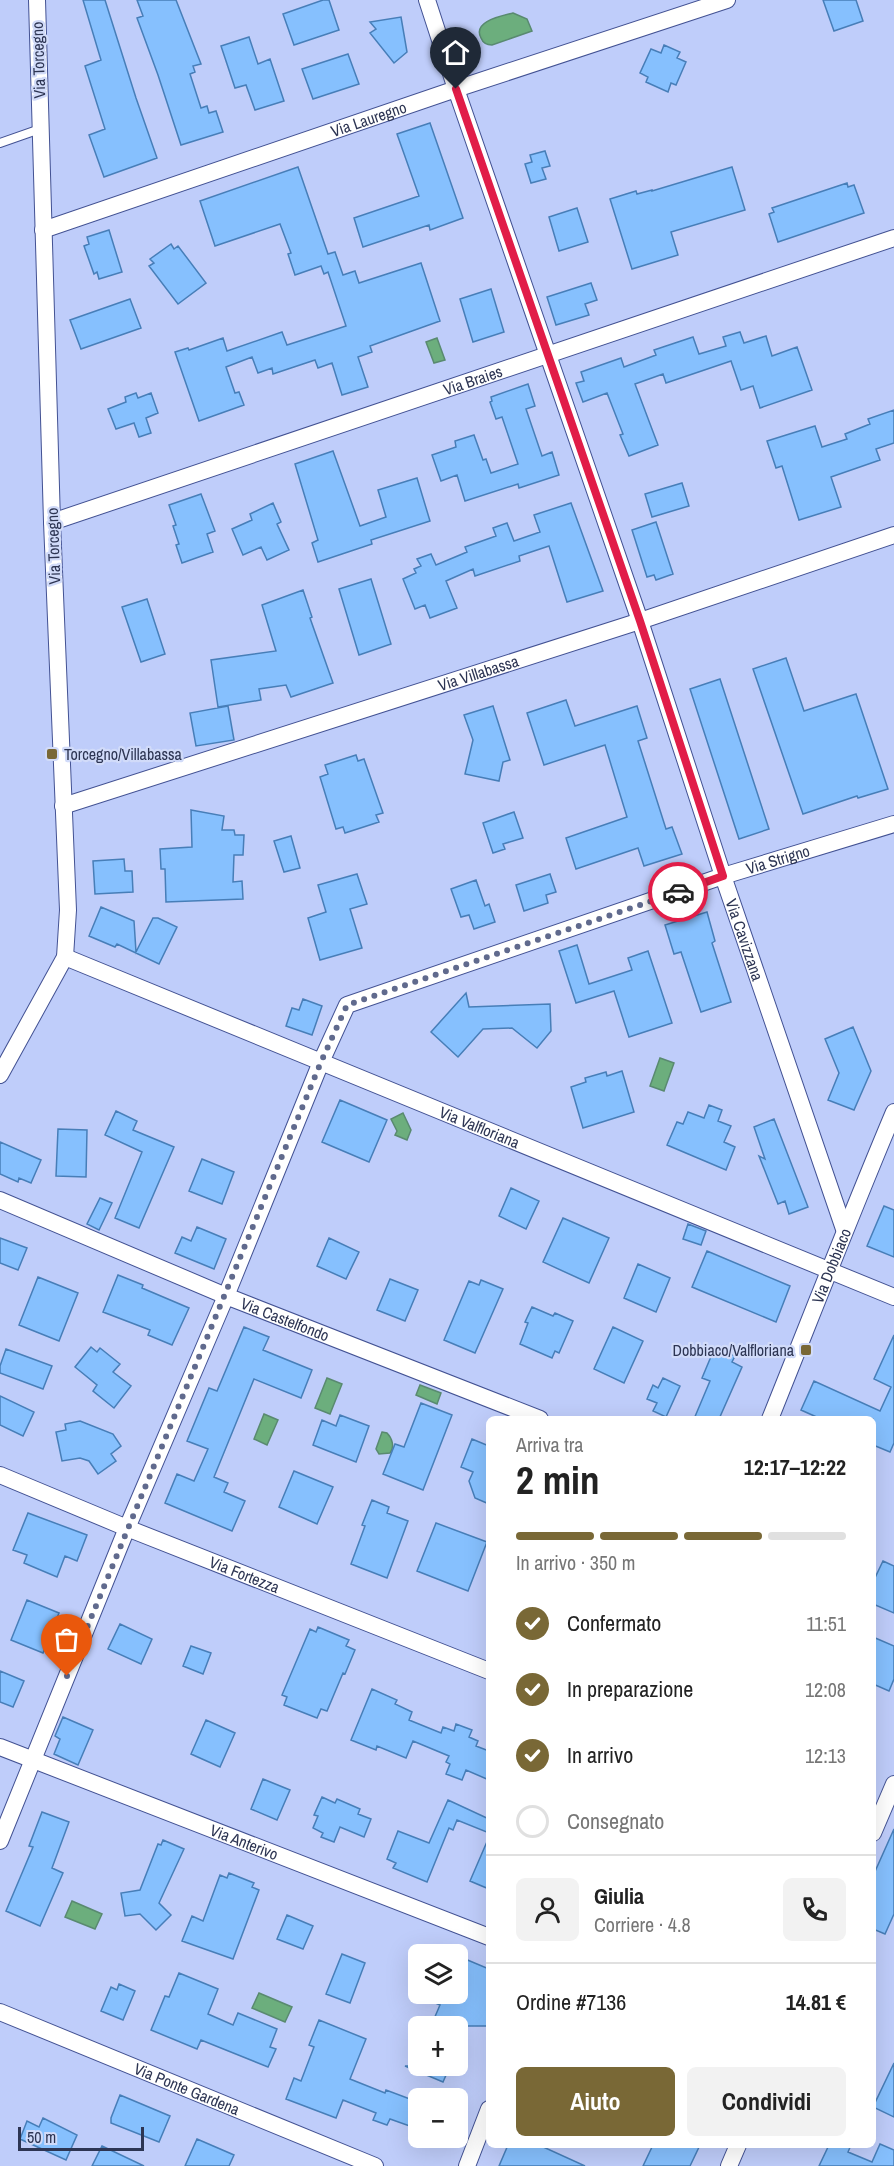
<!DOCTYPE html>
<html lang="it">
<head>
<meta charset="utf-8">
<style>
	:root { --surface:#fff; --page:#f2f2f2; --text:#222; --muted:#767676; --line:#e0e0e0; --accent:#796836 }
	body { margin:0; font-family:"Archivo Narrow",sans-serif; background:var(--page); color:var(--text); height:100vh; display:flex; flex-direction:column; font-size:22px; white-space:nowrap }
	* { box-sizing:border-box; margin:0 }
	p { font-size:20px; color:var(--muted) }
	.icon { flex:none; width:33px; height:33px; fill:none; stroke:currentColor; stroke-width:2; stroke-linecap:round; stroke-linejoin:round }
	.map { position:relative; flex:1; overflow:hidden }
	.sheet { position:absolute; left:486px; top:1416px; width:390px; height:732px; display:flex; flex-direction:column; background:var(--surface); border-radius:9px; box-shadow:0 6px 24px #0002 }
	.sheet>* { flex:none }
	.controls { position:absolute; left:408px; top:1944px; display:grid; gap:12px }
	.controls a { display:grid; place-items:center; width:60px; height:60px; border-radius:9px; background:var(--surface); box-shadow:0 6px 24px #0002; font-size:30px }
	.scale { position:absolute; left:18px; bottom:15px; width:126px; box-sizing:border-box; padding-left:6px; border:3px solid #2d3553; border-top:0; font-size:16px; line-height:21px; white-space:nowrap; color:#2d3553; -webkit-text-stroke:4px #d1dbf9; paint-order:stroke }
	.pin { position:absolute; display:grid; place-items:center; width:51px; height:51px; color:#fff; margin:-62px -26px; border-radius:50% 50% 50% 0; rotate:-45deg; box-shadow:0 0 6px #0007 }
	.pin .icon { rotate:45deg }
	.courier { position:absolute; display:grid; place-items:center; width:60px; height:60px; margin:-30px; border:4px solid #e11d48; border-radius:50%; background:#fff; color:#222; box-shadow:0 2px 8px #0007 }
	.head em { font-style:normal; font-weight:700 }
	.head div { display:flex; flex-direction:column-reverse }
	.head { display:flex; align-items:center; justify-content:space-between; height:102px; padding:0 30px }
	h1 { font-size:39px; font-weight:700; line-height:45px }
	.bar { display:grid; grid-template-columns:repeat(4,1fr); gap:9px 6px; align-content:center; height:72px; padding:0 30px }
	.bar i { height:8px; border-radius:4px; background:var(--line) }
	.bar .on { background:var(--accent) }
	.bar p { grid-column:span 4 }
	.line { display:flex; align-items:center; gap:15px; padding:0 30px; border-top:2px solid var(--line) }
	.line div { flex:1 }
	.round { display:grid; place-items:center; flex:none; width:63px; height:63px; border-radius:9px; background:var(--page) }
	ol { padding:0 30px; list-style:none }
	li { display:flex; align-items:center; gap:18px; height:66px }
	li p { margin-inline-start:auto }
	li .icon { padding:6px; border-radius:50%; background:var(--accent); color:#fff; stroke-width:4 }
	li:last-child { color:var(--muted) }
	li i { width:33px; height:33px; border:3px solid var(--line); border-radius:50% }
	.action { display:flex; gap:12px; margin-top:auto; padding:12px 30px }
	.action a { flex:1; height:69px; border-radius:9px; background:var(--accent); color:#fff; font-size:24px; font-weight:700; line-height:69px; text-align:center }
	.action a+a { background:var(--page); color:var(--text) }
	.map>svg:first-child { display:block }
</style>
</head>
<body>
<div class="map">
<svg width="894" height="2166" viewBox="0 0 894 2166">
	<rect width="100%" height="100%" fill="#bfcdfa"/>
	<path fill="#6cae7d" stroke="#598a70" stroke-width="1.5" d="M513,13L527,19L532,31L492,45C486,45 483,43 481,38C472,21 502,16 513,13Z
		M437,338L445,360L434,363L426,342Z
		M660,1058L674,1063L664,1091L650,1086Z
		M403,1113L411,1130L407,1140L395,1135L397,1131L391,1119Z
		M327,1378L342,1384L330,1414L315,1408Z
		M420,1385L441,1393L437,1404L416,1395Z
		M264,1414L278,1420L267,1445L254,1439Z
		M382,1432L387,1433C392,1438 395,1447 390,1453L379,1454L376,1449Z
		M72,1901L102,1914L95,1929L65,1917Z
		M259,1993L292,2007L285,2022L252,2008Z"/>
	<path fill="#86c0fe" stroke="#477eb8" stroke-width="1.5" d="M83,0H105L136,98L157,158L104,177L89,135L105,129L85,66L101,60Z
		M137,0H176L201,64L193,66L195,72L190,74L201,108L207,106L209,113L216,111L223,132L181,145L158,75L137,18L143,16Z
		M323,0H329L339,30L294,45L283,14Z
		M823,0H856L863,21L834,31Z
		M401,17L407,52L394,63L370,33L376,29L370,22Z
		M249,37L258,64L270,59L284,101L255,110L246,85L235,88L221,46Z
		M664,45L680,52L677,58L686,62L676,85L671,83L668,92L646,82L648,77L640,73L651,49L661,53Z
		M348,54L359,84L313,99L302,69Z
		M430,123L463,218L430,230L429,225L363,247L354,218L419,196L397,134Z
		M545,151L550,166L542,168L546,179L531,183L525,164L532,162L530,155Z
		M298,167L328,254L335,252L343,275L355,271L359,283L421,263L440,321L370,346L372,352L358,357L368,387L342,395L332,363L318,368L315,360L273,374L272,368L258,373L252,357L226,367L235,393L239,392L244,405L199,421L175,352L188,348L189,350L223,338L227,351L282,332L287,345L346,326L328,272L324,274L321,266L295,275L288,254L291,253L280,224L215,246L200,201Z
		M732,167L745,210L671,232L678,255L632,269L610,199L636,191L637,194L652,190V191Z
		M847,183L848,187L854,185L864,213L778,242L769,214L774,212L772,208Z
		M577,208L588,242L559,251L549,217Z
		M109,230L122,272L99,279L97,272L94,274L84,246L89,244L87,237Z
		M171,244L174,249L178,246L206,283L178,304L149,266L154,263L150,259Z
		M591,283L597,300L585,304L589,315L556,325L547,297Z
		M491,289L504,332L473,342L460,299Z
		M130,299L141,328L81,349L70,320Z
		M740,332L744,343L766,336L772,356L797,347L812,390L760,408L753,386L741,390L731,361L666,383L663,374L635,384L658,445L629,456L620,435L623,434L607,393L583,402L576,383L584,381L581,372L621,358L624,367L656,355L654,350L693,337L699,354L726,346L723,337Z
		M528,384L535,406L526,409L542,456L552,452L559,475L519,488L518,484L465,501L457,475L441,481L432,455L456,447L455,441L474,435L483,460L486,459L491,473L518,464L502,417L496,419L490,402L492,401L491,397Z
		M136,393L138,398L151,393L158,413L146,418L151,433L139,437L134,423L116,429L108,409L126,402L125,397Z
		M894,410V443L876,449L880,460L831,477L841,507L799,520L782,466L776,468L767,441L815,426L822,447L847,439L845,434L870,424L868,419Z
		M333,451L360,526L386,517L378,490L417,478L430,521L371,540L372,544L318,562L312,543L318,540L295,464Z
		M682,483L689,506L652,517L645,494Z
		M201,494L215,531L207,534L213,552L182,563L176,545L179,544L173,526L176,525L169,505Z
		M273,503L281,522L277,524L289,550L267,560L261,547L243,555L232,529L252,520L250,514Z
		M571,503L603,591L567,602L549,546L519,556L520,561L475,576L473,569L446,581L457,608L430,618L425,605L415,609L403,579L416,573L414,569L421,566L417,559L431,554L436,565L467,552L465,547L496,536L493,528L507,523L514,541L540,532L534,515Z
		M656,522L673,574L656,580L654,575L647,577L632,530Z
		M371,579L391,644L359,655L339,589Z
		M303,590L312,617L310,618L333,683L291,697L286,685L259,689L261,700L218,707L211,660L276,651L262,605Z
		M147,599L165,654L141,662L122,607Z
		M786,658L804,711L856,694L888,789L858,798L857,796L803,814L753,669Z
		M720,679L769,829L739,839L690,689Z
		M566,700L575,726L637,706L647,738L638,741L666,829L672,827L682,854L644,866L638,848L576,869L566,838L627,817L605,745L544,765L527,713Z
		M228,706L234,740L196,746L190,713Z
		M493,706L510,760L503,762L499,781L465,774L473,740L464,715Z
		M356,755L358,761L364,759L383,813L376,815L379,822L345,833L343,827L336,829L320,777L328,774L325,765Z
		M191,810L224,816L222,830H234L235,835H244L243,855H234L233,882L242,881L243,899L166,902L165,869H161L160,849L192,847Z
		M514,812L523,838L503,844L505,849L493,853L483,823Z
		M291,836L300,868L284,872L274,841Z
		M124,859L125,871H132L133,892L95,894L93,861Z
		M357,874L367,904L350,909L362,948L320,960L308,918L326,912L318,885Z
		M550,874L556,892L546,895L548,903L524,911L516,885Z
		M476,880L485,906L489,904L495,922L474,929L469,915L461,917L451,889Z
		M101,907L134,921L136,952L153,918H158L177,927L159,964L117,944L115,947L89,936Z
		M707,912L715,941L712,943L731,1002L701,1012L681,952L674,954L665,925Z
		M577,945L589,984L632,970L628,958L648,951L672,1023L629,1037L614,991L576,1003L559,951Z
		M466,993L469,1007L550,1004L551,1031L537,1048L512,1028L483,1029L458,1057L431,1032Z
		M303,999L322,1006L312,1035L286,1026L292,1008L299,1010Z
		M853,1027L871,1071L854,1110L828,1100L839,1073L825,1039Z
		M622,1071L634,1112L583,1128L571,1087L586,1082L585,1078L606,1072L607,1076Z
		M340,1100L387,1120L369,1162L322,1142Z
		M709,1105L722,1110L718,1121L731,1126L724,1142L735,1147L726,1170L667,1145L677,1122L683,1124L688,1112L704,1118Z
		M116,1111L137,1121L133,1130L174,1147L139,1228L115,1218L142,1152L105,1135Z
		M774,1119L808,1207L789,1214L785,1201L778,1204L759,1156L765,1159L754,1127Z
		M58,1129L87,1130L86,1177L56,1176Z
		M0,1142L41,1160L31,1183L19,1178L18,1182L0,1174Z
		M202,1159L234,1172L222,1204L189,1191Z
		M511,1188L539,1201L526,1229L499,1216Z
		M100,1198L112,1203L99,1230L87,1224Z
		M884,1206L894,1210V1257L867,1246Z
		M563,1218L609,1238L589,1283L543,1262Z
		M688,1224L706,1231L701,1245L683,1239Z
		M197,1227L226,1239L214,1269L175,1253L182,1237L191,1241Z
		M0,1238L27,1248L18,1270L0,1263Z
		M329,1238L359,1252L346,1279L317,1266Z
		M707,1251L790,1286L776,1322L692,1287Z
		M638,1264L670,1278L656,1312L624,1298Z
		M118,1275L143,1285L142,1288L189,1308L172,1345L148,1335L150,1330L103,1312Z
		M38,1277L78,1293L59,1341L19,1325Z
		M390,1279L418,1290L405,1321L377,1310Z
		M481,1280L503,1289L475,1353L444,1340L469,1281L479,1285Z
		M532,1307L553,1316L555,1313L573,1321L559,1353L555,1351L552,1358L520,1344L528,1323L525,1322Z
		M244,1327L269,1337L263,1350L312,1370L301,1398L254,1379L214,1477L228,1483L224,1492L245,1501L232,1531L165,1503L177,1474L194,1481L208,1449L187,1441L209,1388L217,1391Z
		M613,1327L643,1341L624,1383L594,1369Z
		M894,1335V1443L890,1452L873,1445V1419H821L801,1410L814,1381L880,1411L891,1387L874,1379Z
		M91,1347L97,1352L100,1348L120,1364L113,1372L131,1386L114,1408L93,1391L97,1385L75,1367Z
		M715,1347L735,1356L732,1362L742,1367L719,1419H694L710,1381L702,1378Z
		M6,1349L52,1366L43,1389L0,1373V1366Z
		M663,1378L680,1386L666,1417L653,1411L657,1403L647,1399L653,1385L658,1388Z
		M0,1396L34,1412L23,1436L0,1425Z
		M421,1403L452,1415L423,1490L383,1474L395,1444L404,1447Z
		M340,1415L369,1426L356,1462L313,1445L322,1420L336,1426Z
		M80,1421L113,1434L121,1446L111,1454L116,1461L98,1474L89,1461L80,1458L62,1461L56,1432L66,1430L65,1424Z
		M472,1439L489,1446V1504L475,1498L469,1481L473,1472L461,1467Z
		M294,1471L333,1487L317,1524L279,1507Z
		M372,1500L389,1507L387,1513L408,1521L387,1578L351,1564L365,1526L362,1525Z
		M28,1513L87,1535L77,1561L65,1556L57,1577L24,1563L27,1555L13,1550Z
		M436,1523L487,1542L468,1591L417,1571Z
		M883,1561L894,1566V1613L873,1604V1582Z
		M27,1600L59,1613L43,1653L11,1640Z
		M120,1624L152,1639L141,1664L108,1649Z
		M318,1627L349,1640L346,1646L355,1650L345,1674L343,1673L327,1711L321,1709L317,1718L284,1705L287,1697L282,1695L310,1629L316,1632Z
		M873,1637L894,1646V1679L889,1691L873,1684Z
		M191,1646L211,1653L203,1674L183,1666Z
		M0,1671L24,1681L13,1707L0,1702Z
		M372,1689L397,1700L395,1704L412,1712L409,1720L441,1733L443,1727L454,1731L456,1724L472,1730L469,1737L478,1741L476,1746L489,1751V1780L466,1770L462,1780L446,1774L450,1764L446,1762L449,1756L413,1741L406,1758L377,1746L376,1750L351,1740Z
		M63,1717L93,1730L78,1765L54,1754L60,1739L55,1736Z
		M206,1720L235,1733L220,1767L191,1754Z
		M263,1779L290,1790L277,1820L251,1809Z
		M322,1797L335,1803L337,1799L360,1809L358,1814L371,1819L364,1837L340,1827L334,1842L321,1837L323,1833L313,1828L318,1816L314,1815Z
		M448,1800L489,1819V1833L457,1820L453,1830L449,1828L427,1882L393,1868L396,1863L387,1859L398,1831L429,1843Z
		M42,1812L69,1822L52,1868L63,1873L40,1926L6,1911L33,1847L29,1846Z
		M894,1829V1914L885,1934L873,1929V1876Z
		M489,1837V1889L470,1881Z
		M163,1840L184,1849L159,1903L171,1915L156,1930L140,1914L125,1916L121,1893L140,1890L158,1844L161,1845Z
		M229,1873L254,1883L252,1887L259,1890L233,1959L182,1941L192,1916L203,1921L220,1875L227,1878Z
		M287,1915L313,1926L303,1949L277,1939Z
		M342,1954L365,1963L350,2003L326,1994Z
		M458,1956L489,1969V2026H431L440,2005L415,1994H458Z
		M179,1973L218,1989L208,2014L233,2025L238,2013L277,2029L270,2047L276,2049L268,2067L201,2040L197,2049L151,2030L165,1996L169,1997Z
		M119,1984L135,1991L123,2020L101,2011L111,1987L117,1990Z
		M319,2020L366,2039L350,2079L385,2093L386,2090L418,2102V2129L390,2119L387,2125L373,2120L376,2113L343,2100L336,2118L286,2099L294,2078L301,2081L314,2047L309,2045Z
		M894,2063V2117L873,2107Z
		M405,2066H450L443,2082Z
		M120,2095L170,2116L159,2142L111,2123V2118Z
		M43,2118L77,2135L66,2160L20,2139L27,2121L39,2127Z
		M197,2139L234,2155L229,2166H185Z
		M880,2144L894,2150V2166H819L829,2145H851L848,2152L872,2162Z
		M508,2145H539L585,2166H499Z
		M653,2145H700L690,2166H643Z
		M102,2146L144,2166H92Z"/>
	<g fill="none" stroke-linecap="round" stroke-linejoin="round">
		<defs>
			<path id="service" d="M0,143L40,129"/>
			<g id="minor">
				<path id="s1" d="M427,0L456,89L640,621L723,876L844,1229"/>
				<path id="s2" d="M43,230L456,89L727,0"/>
				<path id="s3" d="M52,522L894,238"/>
				<path id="s4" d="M63,806L640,621L894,535"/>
				<path id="s5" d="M65,957L894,1297"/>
				<path d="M0,1075L65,957L68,910L52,522L37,0"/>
				<path id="s6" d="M0,1200L226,1296L540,1419"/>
				<path id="s7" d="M770,1419C811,1317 851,1214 894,1112"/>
				<path id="s8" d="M0,1475L127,1528L489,1671"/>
				<path id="s9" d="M0,1747L489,1937"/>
				<path d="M873,1833L894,1784"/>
				<path id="s10" d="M0,1841L127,1528L226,1296L321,1062L347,1005L723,876L894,824"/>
				<path id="s11" d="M0,2012L375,2166"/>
				<path d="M467,2166L489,2109"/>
				<path d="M729,2166L738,2145"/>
			</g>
		</defs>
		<use href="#service" stroke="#435293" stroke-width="10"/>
		<use href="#minor" stroke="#435293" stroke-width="18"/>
		<use href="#service" stroke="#fff" stroke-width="8"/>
		<use href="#minor" stroke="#fff" stroke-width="16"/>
	</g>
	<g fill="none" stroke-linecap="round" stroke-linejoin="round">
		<path stroke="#606a8d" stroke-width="6" stroke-dasharray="0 10.8" d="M67,1676L321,1062L347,1005L678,892"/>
		<path stroke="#e11d48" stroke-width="8" d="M456,89L640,621L723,876L678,892"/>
	</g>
	<g fill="#796836" stroke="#d1dbf9" stroke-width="2">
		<rect x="46" y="748" width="12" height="12" rx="3"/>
		<rect x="800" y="1344" width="12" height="12" rx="3"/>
	</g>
	<g text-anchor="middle" stroke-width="4.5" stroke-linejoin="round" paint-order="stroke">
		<g font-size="16" fill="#2d3553" stroke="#d1dbf9">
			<text transform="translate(38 60) rotate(-92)" y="6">Via Torcegno</text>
			<text dy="6" stroke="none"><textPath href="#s2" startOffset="344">Via Lauregno</textPath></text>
			<text dy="6" stroke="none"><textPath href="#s3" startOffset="444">Via Braies</textPath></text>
			<text transform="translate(53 546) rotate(-92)" y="6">Via Torcegno</text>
			<text dy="6" stroke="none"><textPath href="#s4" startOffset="436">Via Villabassa</textPath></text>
			<text dy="6" stroke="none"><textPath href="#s10" startOffset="1360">Via Strigno</textPath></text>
			<text dy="6" stroke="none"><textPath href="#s1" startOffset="992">Via Cavizzana</textPath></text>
			<text dy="6" stroke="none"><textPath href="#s5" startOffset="448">Via Valfloriana</textPath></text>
			<text dy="6" stroke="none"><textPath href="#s7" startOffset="165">Via Dobbiaco</textPath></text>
			<text dy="6" stroke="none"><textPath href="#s6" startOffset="309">Via Castelfondo</textPath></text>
			<text dy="6" stroke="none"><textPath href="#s8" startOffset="264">Via Fortezza</textPath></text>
			<text dy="6" stroke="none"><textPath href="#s9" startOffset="262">Via Anterivo</textPath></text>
			<text dy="6" stroke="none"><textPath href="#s11" startOffset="202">Via Ponte Gardena</textPath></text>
		</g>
		<g font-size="16" fill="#2d3553" stroke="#d1dbf9" text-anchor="start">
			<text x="64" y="760">Torcegno/Villabassa</text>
			<text x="794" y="1356" text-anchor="end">Dobbiaco/Valfloriana</text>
		</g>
	</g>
</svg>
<div class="controls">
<a><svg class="icon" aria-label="layers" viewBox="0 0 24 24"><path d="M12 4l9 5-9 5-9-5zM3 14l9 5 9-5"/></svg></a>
<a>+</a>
<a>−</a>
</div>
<div class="scale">50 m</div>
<div class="pin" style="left:67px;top:1676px;background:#ea580c"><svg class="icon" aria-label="bag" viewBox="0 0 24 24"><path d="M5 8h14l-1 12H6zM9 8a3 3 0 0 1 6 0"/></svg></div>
<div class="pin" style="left:456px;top:89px;background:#1f2937"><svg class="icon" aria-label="home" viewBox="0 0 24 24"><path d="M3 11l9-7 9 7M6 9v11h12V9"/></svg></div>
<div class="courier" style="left:678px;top:892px"><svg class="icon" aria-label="car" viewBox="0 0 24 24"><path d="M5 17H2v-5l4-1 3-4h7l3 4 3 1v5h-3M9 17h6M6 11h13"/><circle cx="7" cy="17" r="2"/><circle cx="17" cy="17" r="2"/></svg></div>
<section class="sheet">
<div class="head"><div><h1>2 min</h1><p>Arriva tra</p></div><em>12:17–12:22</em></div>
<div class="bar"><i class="on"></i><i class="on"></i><i class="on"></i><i></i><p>In arrivo · 350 m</p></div>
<ol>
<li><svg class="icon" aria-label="check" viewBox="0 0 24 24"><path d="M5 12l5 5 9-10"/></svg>Confermato<p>11:51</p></li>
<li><svg class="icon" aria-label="check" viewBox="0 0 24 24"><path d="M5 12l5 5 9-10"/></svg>In preparazione<p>12:08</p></li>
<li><svg class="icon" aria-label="check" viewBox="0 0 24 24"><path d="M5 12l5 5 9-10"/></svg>In arrivo<p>12:13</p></li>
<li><i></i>Consegnato</li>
</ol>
<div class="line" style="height:108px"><a class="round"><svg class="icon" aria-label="person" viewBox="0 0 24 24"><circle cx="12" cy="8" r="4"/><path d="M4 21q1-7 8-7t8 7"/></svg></a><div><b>Giulia</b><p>Corriere · 4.8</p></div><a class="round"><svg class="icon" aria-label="phone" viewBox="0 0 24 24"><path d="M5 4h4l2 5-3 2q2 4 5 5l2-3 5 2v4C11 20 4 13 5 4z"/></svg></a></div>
<div class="line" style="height:78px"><div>Ordine #7136</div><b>14.81 €</b></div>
<div class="action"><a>Aiuto</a><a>Condividi</a></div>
</section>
</div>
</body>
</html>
